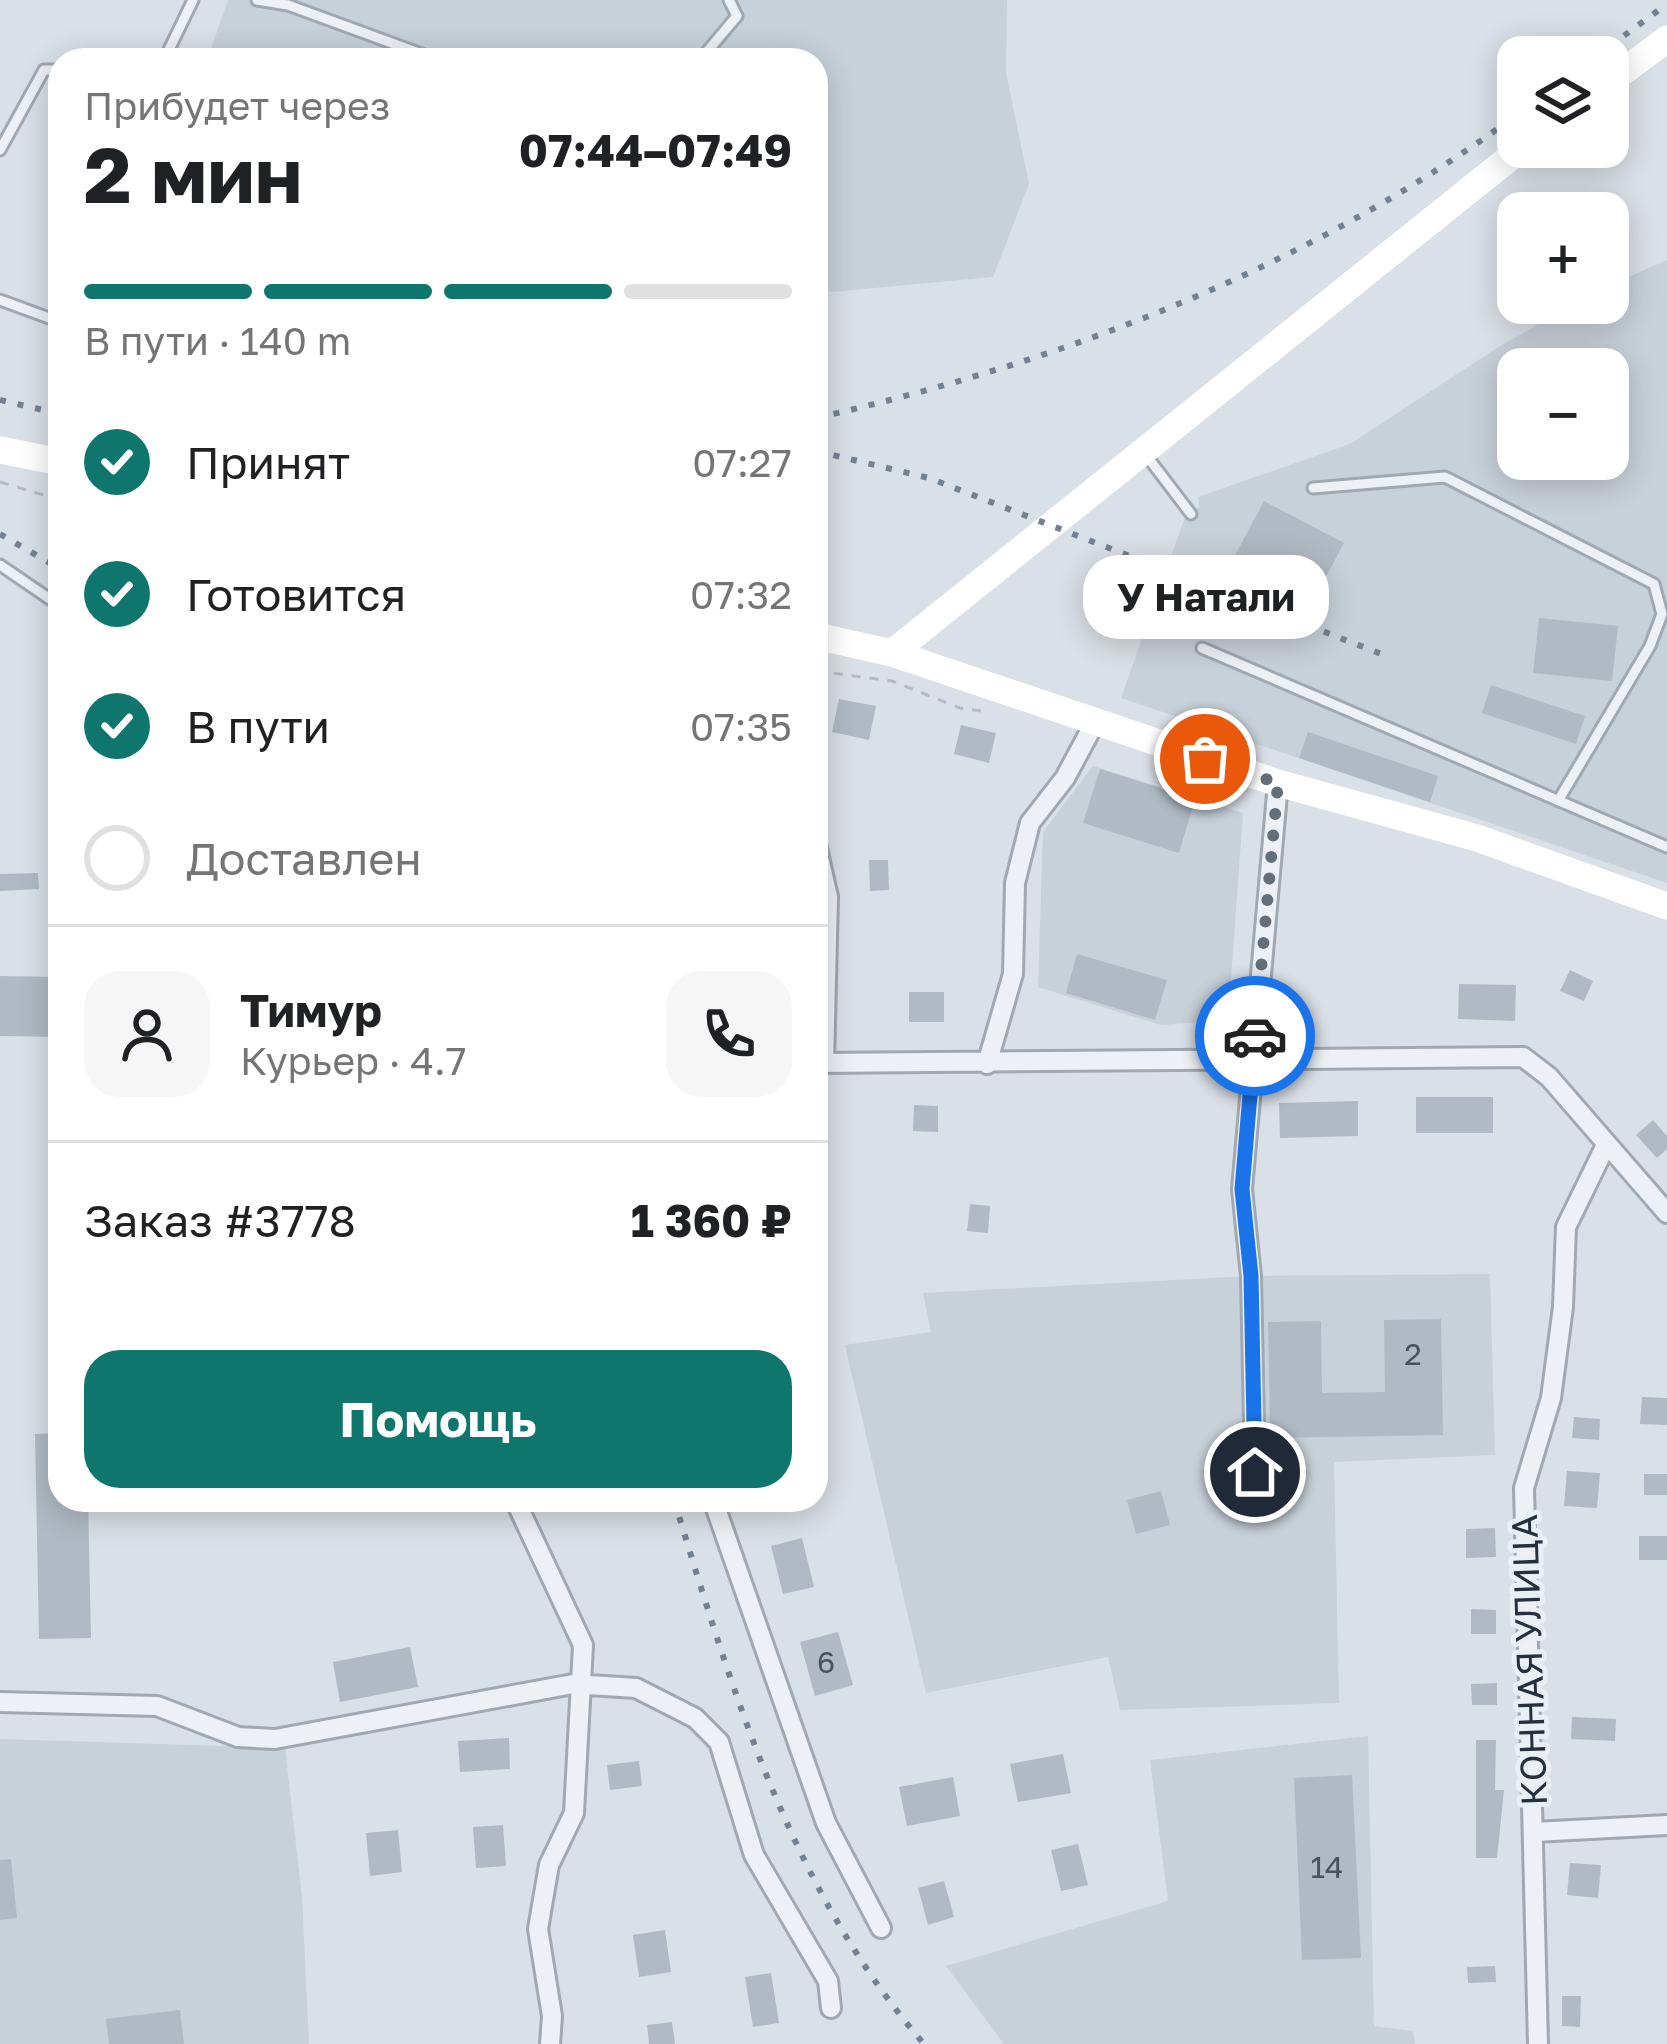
<!DOCTYPE html>
<html lang="ru">
<head>
<meta charset="utf-8">
<style>
	:root { --surface:#fff; --page:#f6f6f6; --text:#202124; --muted:#757577; --line:#e0e0e0; --accent:#0f766e }
	body { margin:0; font-family:"Golos Text",sans-serif; background:var(--page); color:var(--text); height:100vh; display:flex; flex-direction:column; font-size:45px; white-space:nowrap }
	* { box-sizing:border-box; margin:0 }
	p { font-size:39px; color:var(--muted) }
	.icon { flex:none; width:66px; height:66px; fill:none; stroke:currentColor; stroke-width:2; stroke-linecap:round; stroke-linejoin:round }
	.map { position:relative; flex:1; overflow:hidden }
	.panel { position:absolute; left:48px; top:48px; width:780px; height:1464px; display:flex; flex-direction:column; background:var(--surface); border-radius:36px; box-shadow:0 6px 30px #0003 }
	.panel>* { flex:none }
	.controls { position:absolute; left:1497px; top:36px; display:grid; gap:24px }
	.controls a { display:grid; place-items:center; width:132px; height:132px; border-radius:24px; background:var(--surface); box-shadow:0 6px 30px #0003; font-size:60px }
	.pin { position:absolute; display:grid; place-items:center; width:102px; height:102px; color:#fff; margin:-51px; border:6px solid #fff; border-radius:50%; box-shadow:0 3px 12px #0007 }
	.courier { position:absolute; display:grid; place-items:center; width:120px; height:120px; margin:-60px; border:9px solid #1a73e8; border-radius:50%; background:#fff; color:#222; box-shadow:0 3px 15px #0007 }
	.bubble { position:absolute; height:84px; border-radius:36px; background:var(--surface); box-shadow:0 6px 30px #0003; font-size:39px; font-weight:700; line-height:84px; text-align:center }
	.head em { font-style:normal; font-weight:700 }
	.head div { display:flex; flex-direction:column-reverse }
	.head { display:flex; align-items:center; justify-content:space-between; height:204px; padding:0 36px }
	h1 { font-size:78px; font-weight:700; line-height:90px }
	.bar { display:grid; grid-template-columns:repeat(4,1fr); gap:18px 12px; align-content:center; height:144px; padding:0 36px }
	.bar i { height:15px; border-radius:9px; background:var(--line) }
	.bar .selected { background:var(--accent) }
	.bar p { grid-column:span 4 }
	.line { display:flex; align-items:center; gap:30px; padding:0 36px; border-top:3px solid var(--line) }
	.line div { flex:1 }
	.round { display:grid; place-items:center; flex:none; width:126px; height:126px; border-radius:36px; background:var(--page) }
	ol { padding:0 36px; list-style:none }
	li { display:flex; align-items:center; gap:36px; height:132px }
	li p { margin-inline-start:auto }
	li .icon { padding:12px; border-radius:50%; background:var(--accent); color:#fff; stroke-width:4 }
	li:last-child { color:var(--muted) }
	li i { width:66px; height:66px; border:6px solid var(--line); border-radius:50% }
	.action { display:flex; gap:24px; margin-top:auto; padding:24px 36px }
	.action a { flex:1; height:138px; border-radius:36px; background:var(--accent); color:#fff; font-size:48px; font-weight:700; line-height:138px; text-align:center }
	.map>svg:first-child { display:block }
</style>
</head>
<body>
<div class="map">
<svg width="1667" height="2044" viewBox="0 0 1667 2044">
	<rect width="100%" height="100%" fill="#dae0e7"/>
	<path fill="#c8d0d9" fill-rule="evenodd" d="M228,0H1007L1006,73L1029,184L993,277L832,292L816,286V60H207Z
		M1667,260V883L1121,698L1184,520L1199,507L1198,497L1350,444L1500,346L1577,303H1608V286ZM1518,369H1608V459H1518Z
		M1093,766L1243,813L1228,1020L1161,1025L1038,987L1043,832Z
		M1490,1274L1495,1455L1334,1462L1339,1703L1120,1710L1108,1657L926,1693L845,1345L931,1332L923,1293L1251,1276Z
		M1368,1736L1374,2026L1413,2031L1415,2044H1004L946,1966L1168,1901L1150,1760Z
		M0,1739L285,1748L302,1897L309,2044H0Z"/>
	<path fill="#b1bac4" d="M1264,501L1344,543L1311,605L1231,563Z
		M1539,618L1618,626L1612,681L1533,673Z
		M1491,685L1585,716L1576,744L1482,713Z
		M839,699L876,706L869,740L832,732Z
		M961,725L996,733L989,763L954,754Z
		M1308,732L1438,776L1430,802L1299,758Z
		M1100,769L1195,799L1179,853L1083,823Z
		M869,860H888L889,890L870,891Z
		M38,873L39,889L0,891V874Z
		M1077,954L1167,980L1155,1020L1066,993Z
		M1570,970L1593,981L1584,1001L1560,991Z
		M0,976L60,977V1037L0,1036Z
		M1459,984L1516,985L1515,1021L1458,1019Z
		M909,992H944V1022H909Z
		M1416,1097H1493V1133H1416Z
		M1358,1101V1136L1280,1138L1279,1103Z
		M914,1105L938,1106V1132L913,1131Z
		M1653,1120L1667,1136V1149L1657,1158L1636,1135Z
		M970,1204L990,1206L988,1233L967,1231Z
		M1441,1319L1443,1435L1270,1438L1268,1322L1321,1321L1322,1393L1385,1392L1384,1320Z
		M1642,1397L1667,1398V1425L1640,1424Z
		M1574,1417L1600,1419L1599,1440L1572,1438Z
		M60,1433V1500H88L91,1638L39,1639L35,1434Z
		M1567,1471L1600,1473L1597,1508L1564,1506Z
		M1644,1474H1667V1495H1644Z
		M1161,1491L1170,1525L1136,1534L1127,1500Z
		M1495,1528L1496,1557L1466,1558V1529Z
		M1639,1536H1667V1560H1639Z
		M802,1538L814,1587L783,1594L771,1546Z
		M1471,1609L1496,1610V1634H1471Z
		M838,1632L853,1685L815,1696L800,1642Z
		M410,1647L418,1687L340,1702L333,1662Z
		M1497,1683V1705H1472L1471,1684Z
		M1572,1717L1616,1719L1615,1741L1571,1739Z
		M509,1738L510,1769L460,1772L458,1741Z
		M1476,1740H1496L1495,1790H1504L1497,1858H1476Z
		M1063,1754L1071,1793L1018,1802L1010,1764Z
		M639,1761L642,1786L610,1790L607,1765Z
		M1352,1775L1361,1958L1302,1960L1294,1778Z
		M953,1777L960,1816L907,1826L899,1787Z
		M503,1825L506,1866L476,1868L473,1827Z
		M398,1830L402,1872L370,1876L366,1833Z
		M1078,1844L1088,1885L1061,1891L1051,1850Z
		M11,1859L17,1918L0,1920V1860Z
		M1570,1863L1601,1865L1598,1898L1567,1895Z
		M944,1881L954,1917L928,1925L918,1888Z
		M665,1930L671,1972L639,1977L633,1935Z
		M1495,1966L1496,1982L1468,1983L1467,1967Z
		M771,1973L779,2023L753,2027L745,1977Z
		M1562,1996H1581L1580,2027L1562,2026Z
		M180,2010L184,2044H109L106,2019Z
		M672,2022L675,2044H649L647,2025Z"/>
	<g fill="none" stroke-linecap="round" stroke-linejoin="round">
		<defs>
			<path id="lane" d="M257,0L288,5L438,60
				M164,60L193,0
				M700,60L737,16L729,0
				M0,150L44,70H60
				M0,300L60,322
				M1146,455L1191,514
				M1313,488L1445,477L1654,584L1662,614L1650,646L1558,801
				M0,565L60,606
				M1202,648L1667,847"/>
			<path id="street" d="M816,844L828,897L824,1063
				M816,1063L1523,1057L1549,1077L1667,1213
				M987,1064L1013,974L1015,883L1030,823L1065,778L1095,722
				M1255,1472L1251,1276L1242,1189L1278,783
				M515,1500L583,1645L574,1813L549,1865L538,1929L552,2016L550,2044
				M713,1500L826,1823L881,1928
				M0,1702L157,1706L238,1737L275,1739L573,1684L636,1688L695,1718L719,1742L754,1855L828,1981L831,2008
				M1534,1832L1667,1825
				M1538,2044L1524,1488L1551,1398L1563,1307L1566,1227L1606,1145"/>
		</defs>
		<use href="#lane" stroke="#a0a8b1" stroke-width="15"/>
		<use href="#street" stroke="#a0a8b1" stroke-width="24"/>
		<path stroke="#b5bbc1" stroke-width="3" stroke-dasharray="9 9" stroke-linecap="butt" d="M0,482L60,500
			M816,671L892,681L960,708L988,712"/>
		<use href="#lane" stroke="#edf1f5" stroke-width="9"/>
		<use href="#street" stroke="#edf1f5" stroke-width="18"/>
		<path stroke="#fff" stroke-width="27" d="M1608,83L1667,39
			M0,450L60,462
			M816,636L892,653L1278,783L1477,838L1667,906
			M892,653L1523,147"/>
		<path stroke="#738191" stroke-width="6" stroke-dasharray="6 12" stroke-linecap="butt" d="M1595,57L1667,4
			M0,400L60,414
			M816,418C1066,361 1311,267 1518,114
			M816,451L929,478L1384,655
			M0,534L60,569
			M674,1500C733,1692 790,1889 924,2044"/>
	</g>
	<g fill="none" stroke-linecap="round" stroke-linejoin="round">
		<path stroke="#646e78" stroke-width="12" stroke-dasharray="0 21.6" d="M1205,759L1278,783L1255,1036"/>
		<path stroke="#1a73e8" stroke-width="15" d="M1255,1472L1251,1276L1242,1189L1255,1036"/>
	</g>
	<g text-anchor="middle" stroke-width="10" stroke-linejoin="round" paint-order="stroke">
		<g font-size="30" fill="#47525f">
			<text x="1413" y="1365">2</text>
			<text x="826" y="1673">6</text>
			<text x="1327" y="1878">14</text>
		</g>
		<g font-size="36" fill="#24303d" stroke="#e9eff4">
			<text transform="translate(1529 1660) rotate(-92)" y="13">КОННАЯ УЛИЦА</text>
		</g>
	</g>
</svg>
<div class="controls">
<a><svg class="icon" aria-label="layers" viewBox="0 0 24 24"><path d="M12 4l9 5-9 5-9-5zM3 14l9 5 9-5"/></svg></a>
<a>+</a>
<a>−</a>
</div>
<div class="pin" style="left:1205px;top:759px;background:#ea580c"><svg class="icon" aria-label="bag" viewBox="0 0 24 24"><path d="M5 8h14l-1 12H6zM9 8a3 3 0 0 1 6 0"/></svg></div>
<div class="pin" style="left:1255px;top:1472px;background:#1f2937"><svg class="icon" aria-label="home" viewBox="0 0 24 24"><path d="M3 11l9-7 9 7M6 9v11h12V9"/></svg></div>
<div class="courier" style="left:1255px;top:1036px"><svg class="icon" aria-label="car" viewBox="0 0 24 24"><path d="M5 17H2v-5l4-1 3-4h7l3 4 3 1v5h-3M9 17h6M6 11h13"/><circle cx="7" cy="17" r="2"/><circle cx="17" cy="17" r="2"/></svg></div>
<div class="bubble" style="left:1083px;top:555px;width:246px">У Натали</div>
<section class="panel">
<div class="head"><div><h1>2 мин</h1><p>Прибудет через</p></div><em>07:44–07:49</em></div>
<div class="bar"><i class="selected"></i><i class="selected"></i><i class="selected"></i><i></i><p>В пути · 140 m</p></div>
<ol>
<li><svg class="icon" aria-label="check" viewBox="0 0 24 24"><path d="M5 12l5 5 9-10"/></svg>Принят<p>07:27</p></li>
<li><svg class="icon" aria-label="check" viewBox="0 0 24 24"><path d="M5 12l5 5 9-10"/></svg>Готовится<p>07:32</p></li>
<li><svg class="icon" aria-label="check" viewBox="0 0 24 24"><path d="M5 12l5 5 9-10"/></svg>В пути<p>07:35</p></li>
<li><i></i>Доставлен</li>
</ol>
<div class="line" style="height:216px"><a class="round"><svg class="icon" aria-label="person" viewBox="0 0 24 24"><circle cx="12" cy="8" r="4"/><path d="M4 21q1-7 8-7t8 7"/></svg></a><div><b>Тимур</b><p>Курьер · 4.7</p></div><a class="round"><svg class="icon" aria-label="phone" viewBox="0 0 24 24"><path d="M5 4h4l2 5-3 2q2 4 5 5l2-3 5 2v4C11 20 4 13 5 4z"/></svg></a></div>
<div class="line" style="height:156px"><div>Заказ #3778</div><b>1 360 ₽</b></div>
<div class="action"><a>Помощь</a></div>
</section>
</div>
</body>
</html>
